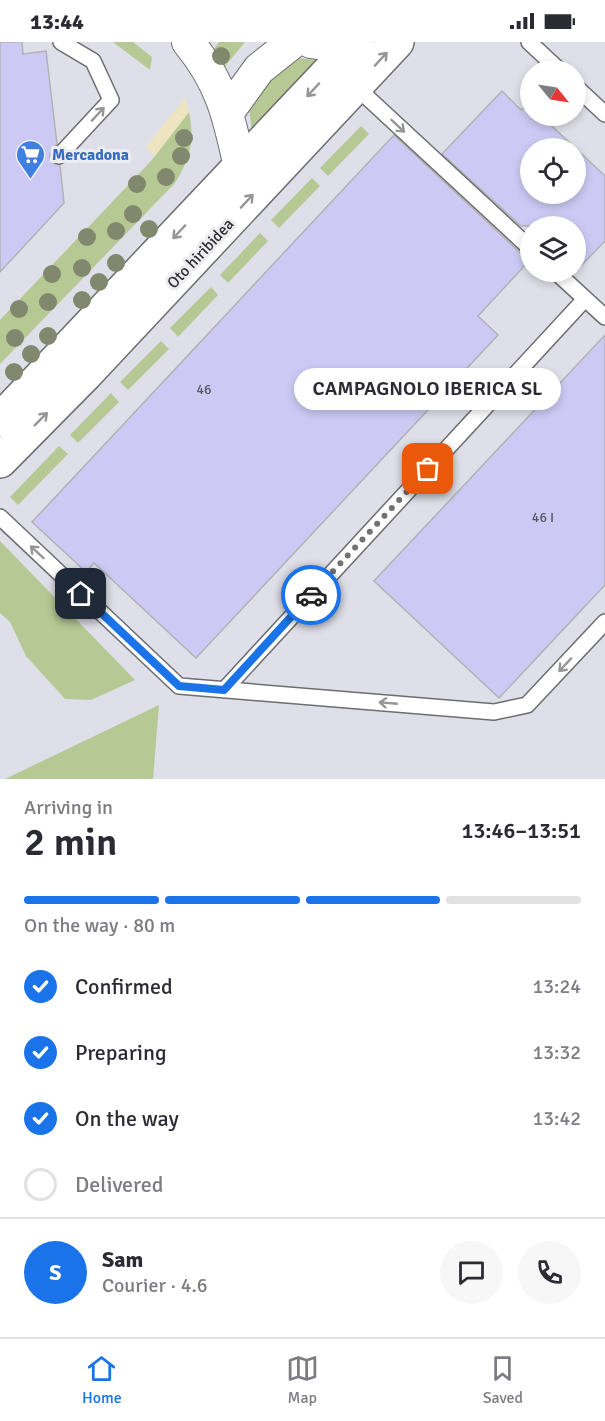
<!DOCTYPE html>
<html lang="en">
<head>
<meta charset="utf-8">
<style>
	:root { --surface:#fff; --page:#f7f7f7; --text:#2b2b33; --muted:#7c7c81; --line:#e1e1e2; --accent:#1a73e8 }
	body { margin:0; font-family:Signika,sans-serif; background:var(--page); color:var(--text); height:100vh; display:flex; flex-direction:column; font-size:22px; white-space:nowrap }
	* { box-sizing:border-box; margin:0 }
	p { font-size:20px; color:var(--muted) }
	.icon { flex:none; width:33px; height:33px; fill:none; stroke:currentColor; stroke-width:2; stroke-linecap:round; stroke-linejoin:round }
	.map { position:relative; height:737px; overflow:hidden }
	.drawer { display:flex; flex-direction:column; background:var(--surface); flex:1 }
	.drawer>* { flex:none }
	.needle { width:39px; rotate:120deg }
	.controls { position:absolute; left:520px; top:18px; display:grid; gap:12px }
	.controls a { display:grid; place-items:center; width:66px; height:66px; border-radius:50%; background:var(--surface); box-shadow:0 3px 9px #0003; font-size:30px }
	.pin { position:absolute; display:grid; place-items:center; width:51px; height:51px; color:#fff; margin:-26px; border-radius:12px; box-shadow:0 3px 9px #0006 }
	.courier { position:absolute; display:grid; place-items:center; width:60px; height:60px; margin:-30px; border:4px solid #1a73e8; border-radius:50%; background:#fff; color:#222; box-shadow:0 2px 8px #0007 }
	.bubble { position:absolute; height:42px; border-radius:21px; background:var(--surface); box-shadow:0 3px 9px #0003; font-size:20px; font-weight:600; line-height:42px; text-align:center }
	.headline em { font-style:normal; font-weight:600 }
	.headline div { display:flex; flex-direction:column-reverse }
	.headline { display:flex; align-items:center; justify-content:space-between; height:102px; padding:0 24px }
	h1 { font-size:39px; font-weight:600; line-height:45px }
	.bar { display:grid; grid-template-columns:repeat(4,1fr); gap:9px 6px; align-content:center; height:72px; padding:0 24px }
	.bar i { height:8px; border-radius:4px; background:var(--line) }
	.bar .selected { background:var(--accent) }
	.bar p { grid-column:span 4 }
	.line { display:flex; align-items:center; gap:15px; padding:0 24px; border-top:2px solid var(--line) }
	.line div { flex:1 }
	.round { display:grid; place-items:center; flex:none; width:63px; height:63px; border-radius:32px; background:var(--page) }
	ol { padding:0 24px; list-style:none }
	li { display:flex; align-items:center; gap:18px; height:66px }
	li p { margin-inline-start:auto }
	li .icon { padding:6px; border-radius:50%; background:var(--accent); color:#fff; stroke-width:4 }
	li:last-child { color:var(--muted) }
	li i { width:33px; height:33px; border:3px solid var(--line); border-radius:50% }
	.status { display:flex; justify-content:space-between; align-items:center; height:42px; padding:0 30px; background:var(--surface); direction:ltr }
	.status svg { height:16px; fill:currentColor }
	.menu { display:flex; justify-content:space-around; align-items:center; height:84px; border-top:2px solid var(--line); background:var(--surface); font-size:16px; color:var(--muted) }
	.menu a { display:grid; justify-items:center; gap:3px }
	.menu .selected { color:var(--accent) }
	.map>svg:first-child { display:block }
</style>
</head>
<body>
<div class="status"><b>13:44</b><svg viewBox="0 0 49 12"><path d="M0 12V9h3v3zM5 12V6h3v6zM10 12V3h3v9zM15 12V0h3v12zM26 1h20v11H26zM47 4h2v5h-2z"/></svg></div>
<div class="map">
<svg width="605" height="737" viewBox="0 0 605 737">
	<rect width="100%" height="100%" fill="#ededf0"/>
	<path fill="#dfdfe9" fill-rule="evenodd" d="M0,0H605V737H0ZM531,28H576V74H531ZM531,106H576V152H531ZM531,184H576V230H531Z"/>
	<path fill="#b6c994" d="M113,0H133L152,15L150,28Z
		M219,0H245L221,29L210,13Z
		M299,16L322,19L252,91L249,66L272,26Z
		M189,70C195,98 190,118 175,141L0,322V278L151,119Z
		M361,84L369,92L328,134L320,126Z
		M312,136L320,144L279,186L271,178Z
		M260,191L268,199L228,241L220,233Z
		M211,245L218,253L178,295L170,286Z
		M161,299L169,307L128,348L120,340Z
		M111,351L119,360L78,401L70,393Z
		M59,404L68,412L18,463L10,455Z
		M0,499L135,638L91,658L65,657L26,614L10,580L0,571Z
		M159,663L153,737H5Z"/>
	<path fill="#eee4bf" d="M185,56L189,70L155,114L146,105Z"/>
	<path fill="#cccaf4" stroke="#b2b2b4" stroke-width="1.5" fill-rule="evenodd" d="M0,0H22L23,12L46,9L57,102L50,111V116L53,121L60,123L64,161L0,230Z
		M502,49L521,68L528,61L531,64V74H541L605,134V199L576,229V184H521L442,112ZM531,106H576V152H531Z
		M394,93L529,219L478,274L498,293L196,616L94,521L86,530L32,480Z
		M605,293V543L499,656L374,539Z"/>
	<g fill="none" stroke-linecap="round" stroke-linejoin="round">
		<defs>
			<path id="service" d="M529,0L559,28
				M355,44L531,207
				M576,45L605,72
				M59,114L111,58L93,19L61,0
				M556,230L605,275
				M0,475L179,644L494,670L527,663L605,580
				M224,648L585,257"/>
			<path id="minor" d="M188,0C222,41 229,75 240,125
				M311,0L353,5
				M228,70L259,27L293,0"/>
			<path id="tertiary" d="M0,378L357,0
				M0,419L86,332L397,0"/>
		</defs>
		<use href="#service" stroke="#6d6d6f" stroke-width="18"/>
		<use href="#minor" stroke="#6d6d6f" stroke-width="34"/>
		<use href="#tertiary" stroke="#6d6d6f" stroke-width="36"/>
		<use href="#service" stroke="#fff" stroke-width="15"/>
		<use href="#minor" stroke="#fff" stroke-width="32"/>
		<use href="#tertiary" stroke="#fff" stroke-width="33"/>
	</g>
	<g fill="#81886d">
		<circle cx="221" cy="14" r="9"/>
		<circle cx="184" cy="96" r="9"/>
		<circle cx="181" cy="114" r="9"/>
		<circle cx="166" cy="135" r="9"/>
		<circle cx="137" cy="142" r="9"/>
		<circle cx="133" cy="172" r="9"/>
		<circle cx="149" cy="187" r="9"/>
		<circle cx="116" cy="189" r="9"/>
		<circle cx="87" cy="195" r="9"/>
		<circle cx="116" cy="221" r="9"/>
		<circle cx="82" cy="226" r="9"/>
		<circle cx="52" cy="232" r="9"/>
		<circle cx="99" cy="240" r="9"/>
		<circle cx="82" cy="258" r="9"/>
		<circle cx="48" cy="260" r="9"/>
		<circle cx="19" cy="267" r="9"/>
		<circle cx="48" cy="294" r="9"/>
		<circle cx="15" cy="296" r="9"/>
		<circle cx="31" cy="312" r="9"/>
		<circle cx="14" cy="330" r="9"/>
	</g>
	<defs><path id="oneway-shaft" d="M-6 0H5M1.5-3L5.5 0L1.5 3" fill="none" stroke-width="1.6" stroke-linecap="round" stroke-linejoin="round" transform="scale(1.5)"/></defs>
	<g stroke="#969696">
		<use href="#oneway-shaft" transform="translate(381 17) rotate(-47)"/>
		<use href="#oneway-shaft" transform="translate(313 48) rotate(133)"/>
		<use href="#oneway-shaft" transform="translate(98 72) rotate(-47)"/>
		<use href="#oneway-shaft" transform="translate(398 84) rotate(43)"/>
		<use href="#oneway-shaft" transform="translate(247 159) rotate(-47)"/>
		<use href="#oneway-shaft" transform="translate(179 190) rotate(133)"/>
		<use href="#oneway-shaft" transform="translate(41 377) rotate(-45)"/>
		<use href="#oneway-shaft" transform="translate(37 510) rotate(-137)"/>
		<use href="#oneway-shaft" transform="translate(565 623) rotate(133)"/>
		<use href="#oneway-shaft" transform="translate(388 661) rotate(-175)"/>
	</g>
	<g fill="none" stroke-linecap="round" stroke-linejoin="round">
		<path stroke="#717172" stroke-width="6" stroke-dasharray="0 10.8" d="M311,553L428,427"/>
		<path stroke="#1a73e8" stroke-width="8" d="M81,552L179,644L224,648L311,553"/>
	</g>
	<defs>
		<symbol id="supermarket-pin" viewBox="-11 -11 22 30"><path d="M0 17L-7.5 6A9.5 9.5 0 1 1 7.5 6Z" fill="#3f7fe0" stroke="#ededf0"/><path d="M-6-5.5h2.5l.6 2H6L4.5 2H-2.5L-4.4-4H-6ZM-1.5 3.2a1.3 1.3 0 1 0 .1 0ZM3 3.2a1.3 1.3 0 1 0 .1 0Z" fill="#fff"/></symbol>
	</defs>
	<g fill-rule="evenodd">
		<use href="#supermarket-pin" x="14" y="96" width="33" height="45"/>
	</g>
	<g text-anchor="middle" stroke-width="6" stroke-linejoin="round" paint-order="stroke">
		<g font-size="14" fill="#565560">
			<text x="204" y="352">46</text>
			<text x="543" y="480">46 I</text>
		</g>
		<g font-size="16" font-weight="bold" fill="#366cbe" stroke="#ededf0" text-anchor="start">
			<text x="52" y="118">Mercadona</text>
		</g>
		<g font-size="16" fill="#2e2e2e" stroke="#ededf0">
			<text transform="translate(200 211) rotate(-47)" y="6">Oto hiribidea</text>
		</g>
	</g>
</svg>
<div class="controls">
<a><svg class="needle" viewBox="-14 -14 28 28"><path d="M0-13l5 13h-10z" fill="#e53935"/><path d="M0 13l5-13h-10z" fill="#7c7c81"/></svg></a>
<a><svg class="icon" aria-label="locate" viewBox="0 0 24 24"><circle cx="12" cy="12" r="6"/><path d="M12 2v4M12 18v4M2 12h4M18 12h4"/></svg></a>
<a><svg class="icon" aria-label="layers" viewBox="0 0 24 24"><path d="M12 4l9 5-9 5-9-5zM3 14l9 5 9-5"/></svg></a>
</div>
<div class="pin" style="left:428px;top:427px;background:#ea580c"><svg class="icon" aria-label="bag" viewBox="0 0 24 24"><path d="M5 8h14l-1 12H6zM9 8a3 3 0 0 1 6 0"/></svg></div>
<div class="pin" style="left:81px;top:552px;background:#1f2937"><svg class="icon" aria-label="home" viewBox="0 0 24 24"><path d="M3 11l9-7 9 7M6 9v11h12V9"/></svg></div>
<div class="courier" style="left:311px;top:553px"><svg class="icon" aria-label="car" viewBox="0 0 24 24"><path d="M5 17H2v-5l4-1 3-4h7l3 4 3 1v5h-3M9 17h6M6 11h13"/><circle cx="7" cy="17" r="2"/><circle cx="17" cy="17" r="2"/></svg></div>
<div class="bubble" style="left:294px;top:326px;width:267px">CAMPAGNOLO IBERICA SL</div>
</div>
<section class="drawer">
<div class="headline"><div><h1>2 min</h1><p>Arriving in</p></div><em>13:46–13:51</em></div>
<div class="bar"><i class="selected"></i><i class="selected"></i><i class="selected"></i><i></i><p>On the way · 80 m</p></div>
<ol>
<li><svg class="icon" aria-label="check" viewBox="0 0 24 24"><path d="M5 12l5 5 9-10"/></svg>Confirmed<p>13:24</p></li>
<li><svg class="icon" aria-label="check" viewBox="0 0 24 24"><path d="M5 12l5 5 9-10"/></svg>Preparing<p>13:32</p></li>
<li><svg class="icon" aria-label="check" viewBox="0 0 24 24"><path d="M5 12l5 5 9-10"/></svg>On the way<p>13:42</p></li>
<li><i></i>Delivered</li>
</ol>
<div class="line" style="height:108px"><b class="round" style="background:var(--accent);color:#fff">S</b><div><b>Sam</b><p>Courier · 4.6</p></div><a class="round"><svg class="icon" aria-label="chat" viewBox="0 0 24 24"><path d="M4 5h16v11H9l-5 4z"/></svg></a><a class="round"><svg class="icon" aria-label="phone" viewBox="0 0 24 24"><path d="M5 4h4l2 5-3 2q2 4 5 5l2-3 5 2v4C11 20 4 13 5 4z"/></svg></a></div>
</section>
<nav class="menu">
<a class="selected"><svg class="icon" aria-label="home" viewBox="0 0 24 24"><path d="M3 11l9-7 9 7M6 9v11h12V9"/></svg>Home</a>
<a><svg class="icon" aria-label="map" viewBox="0 0 24 24"><path d="M3 6l6-2 6 2 6-2v14l-6 2-6-2-6 2zM9 4v14M15 6v14"/></svg>Map</a>
<a><svg class="icon" aria-label="saved" viewBox="0 0 24 24"><path d="M7 4h10v16l-5-4-5 4z"/></svg>Saved</a>
</nav>
</body>
</html>
